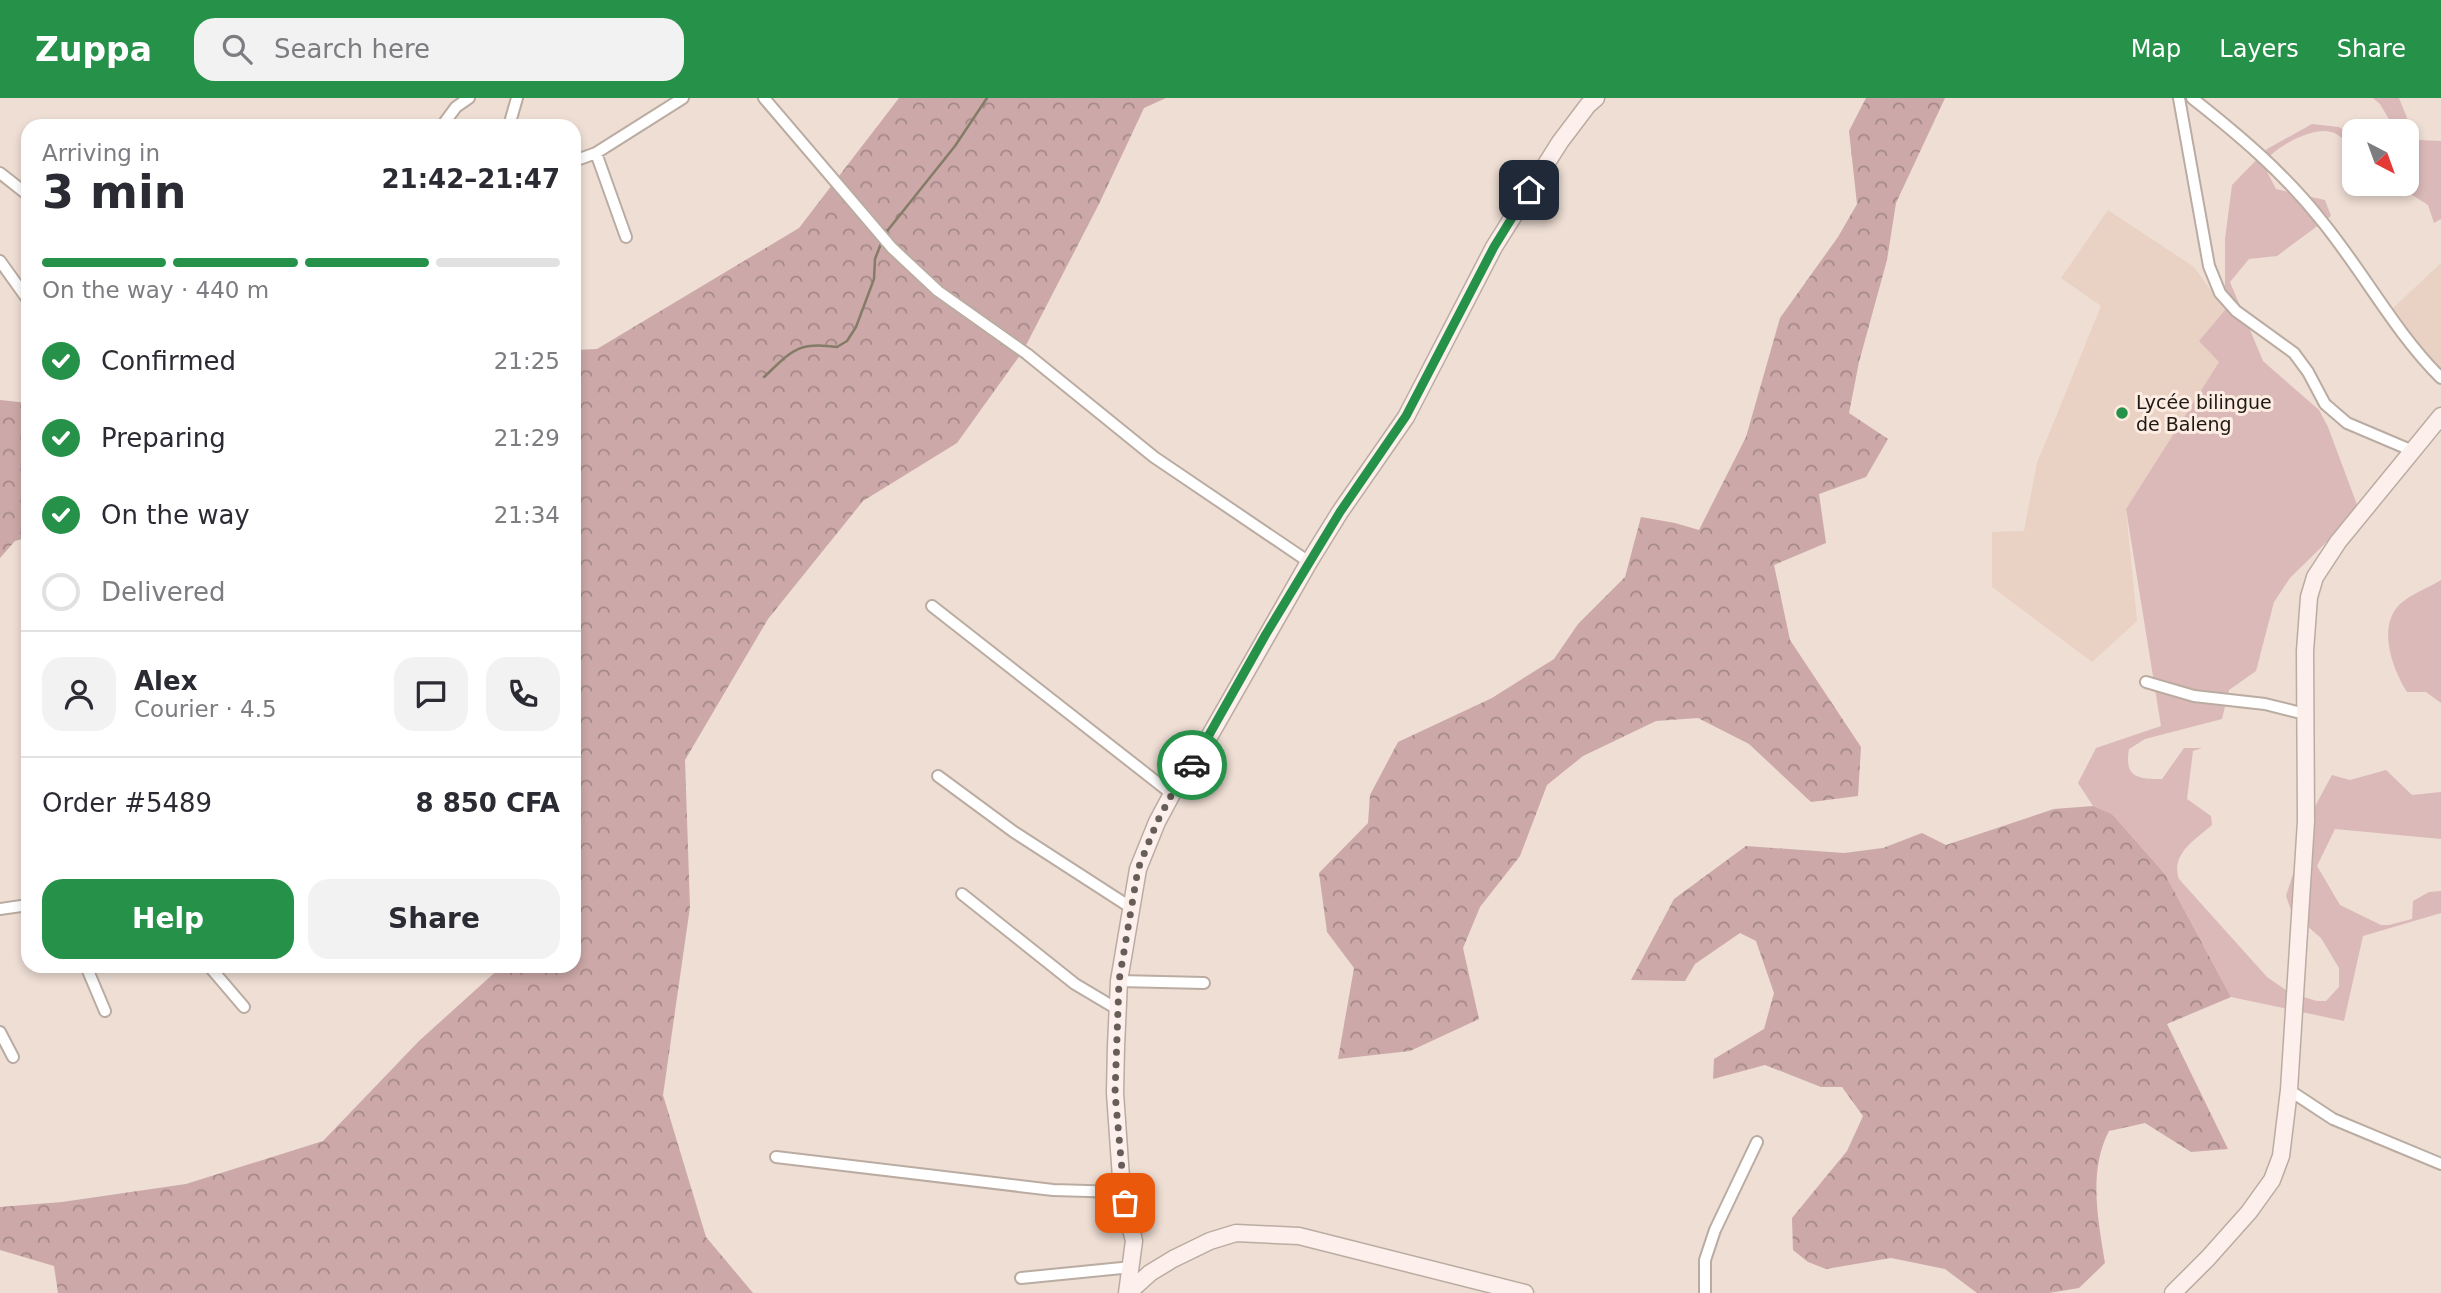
<!DOCTYPE html>
<html lang="en">
<head>
<meta charset="utf-8">
<style>
	:root { --surface:#fff; --page:#f2f2f3; --text:#2b2b33; --muted:#7c7c81; --line:#e1e1e2; --accent:#269149 }
	body { margin:0; font-family:"DejaVu Sans",sans-serif; background:var(--page); color:var(--text); height:100vh; display:flex; flex-direction:column; font-size:26px; white-space:nowrap }
	* { box-sizing:border-box; margin:0 }
	p { font-size:23px; color:var(--muted) }
	.icon { flex:none; width:38px; height:38px; fill:none; stroke:currentColor; stroke-width:2; stroke-linecap:round; stroke-linejoin:round }
	.map { position:relative; flex:1; overflow:hidden }
	.drawer { position:absolute; left:21px; top:21px; width:560px; height:854px; display:flex; flex-direction:column; background:var(--surface); border-radius:21px; box-shadow:0 4px 10px #0003 }
	.drawer>* { flex:none }
	.needle { width:46px; rotate:139deg }
	.controls { position:absolute; left:2342px; top:21px; display:grid; gap:14px }
	.controls a { display:grid; place-items:center; width:77px; height:77px; border-radius:14px; background:var(--surface); box-shadow:0 4px 10px #0003; font-size:35px }
	.pin { position:absolute; display:grid; place-items:center; width:60px; height:60px; color:#fff; margin:-30px; border-radius:14px; box-shadow:0 4px 10px #0006 }
	.courier { position:absolute; display:grid; place-items:center; width:70px; height:70px; margin:-35px; border:5px solid #269149; border-radius:50%; background:#fff; color:#222; box-shadow:0 2px 9px #0007 }
	.headline em { font-style:normal; font-weight:700 }
	.headline div { display:flex; flex-direction:column-reverse }
	.headline { display:flex; align-items:center; justify-content:space-between; height:119px; padding:0 21px }
	h1 { font-size:46px; font-weight:700; line-height:52px }
	.bar { display:grid; grid-template-columns:repeat(4,1fr); gap:10px 7px; align-content:center; height:84px; padding:0 21px }
	.bar i { height:9px; border-radius:5px; background:var(--line) }
	.bar .current { background:var(--accent) }
	.bar p { grid-column:span 4 }
	.line { display:flex; align-items:center; gap:18px; padding:0 21px; border-top:2px solid var(--line) }
	.line div { flex:1 }
	.round { display:grid; place-items:center; flex:none; width:74px; height:74px; border-radius:21px; background:var(--page) }
	ol { padding:0 21px; list-style:none }
	li { display:flex; align-items:center; gap:21px; height:77px }
	li p { margin-inline-start:auto }
	li .icon { padding:7px; border-radius:50%; background:var(--accent); color:#fff; stroke-width:4 }
	li:last-child { color:var(--muted) }
	li i { width:38px; height:38px; border:4px solid var(--line); border-radius:50% }
	.cta { display:flex; gap:14px; margin-top:auto; padding:14px 21px }
	.cta a { flex:1; height:80px; border-radius:21px; background:var(--accent); color:#fff; font-size:28px; font-weight:700; line-height:80px; text-align:center }
	.cta a+a { background:var(--page); color:var(--text) }
	header { display:flex; align-items:center; gap:42px; box-sizing:border-box; height:98px; padding:0 35px; background:var(--accent); color:#fff }
	header strong { font-size:33px }
	nav { display:flex; gap:38px; margin-inline-start:auto; font-size:24px }
	.search { width:490px; height:63px; background:var(--page); display:flex; align-items:center; gap:18px; box-sizing:border-box; padding:0 24px; border-radius:21px; color:var(--muted); font-size:26px }
	.map>svg:first-child { display:block }
</style>
</head>
<body>
<header>
<strong>Zuppa</strong>
<div class="search"><svg class="icon" aria-label="search" viewBox="0 0 24 24"><circle cx="10" cy="10" r="6"/><path d="M15 15l6 6"/></svg>Search here</div>
<nav><a>Map</a><a>Layers</a><a>Share</a></nav>
</header>
<div class="map">
<svg width="2441" height="1195" viewBox="0 0 2441 1195">
	<defs>
		<pattern id="forest-crowns" width="20" height="18" patternUnits="userSpaceOnUse" patternTransform="scale(1.75)"><rect width="20" height="18" fill="#cca8a8"/><path d="M2 6a3 3 0 1 1 6 0M12 15a3 3 0 1 1 6 0" fill="none" stroke="#a58888"/></pattern>
	</defs>
	<rect width="100%" height="100%" fill="#eeded4"/>
	<path fill="#e9d2c3" d="M2108,112L2194,169L2225,212L2219,264L2126,411L2137,523L2092,564L1992,489V434L2024,433L2037,365L2101,208L2061,180Z
		M2441,165V276L2390,213Z"/>
	<path fill="#dbb9b9" d="M2373,0H2399L2413,35L2419,42L2441,43V121L2434,125L2428,107L2409,95L2406,84V54L2408,53L2406,33H2396L2380,6Z
		M2312,26L2339,29L2354,39V51C2347,45 2340,36 2331,34C2312,28 2273,50 2263,66L2276,91L2325,102L2331,118L2277,158L2249,161L2230,184L2263,263L2319,312L2328,329L2359,412L2290,480L2274,504L2256,573L2229,592L2222,621L2145,641L2129,651C2124,680 2138,681 2162,681L2184,650H2202L2193,653L2187,701L2211,718L2212,727C2196,741 2170,756 2179,781L2267,879L2290,895L2317,903H2326L2339,889V870L2321,840L2292,815L2286,798L2314,710L2332,677L2350,682L2386,672L2412,697L2441,694V741L2335,731L2317,768L2340,807L2381,827H2389L2412,821L2413,803L2429,794L2441,793V815L2363,838L2344,923L2231,899L2165,776L2112,716L2093,708L2078,685L2096,650L2161,628L2126,411L2219,264L2199,243L2225,212V141L2232,87L2267,51Z
		M2441,482V605L2426,594H2407C2393,572 2377,530 2399,507C2409,497 2428,490 2441,482Z"/>
	<path fill="url(#forest-crowns)" d="M899,0H1166L1144,10L1099,106L1023,253L957,345L863,403L768,521L685,662L690,809L663,997L706,1139L753,1195H58L54,1168L0,1152V1109L62,1104L186,1086L323,1043L419,943L502,868H574V252L597,251L799,130Z
		M1866,0H1945L1896,105L1887,162L1859,264L1849,315L1888,341L1866,379L1819,396L1826,445L1774,467L1790,542L1861,649L1858,698L1811,704L1749,646L1698,620L1656,623L1583,658L1547,687L1520,758L1480,809L1463,850L1479,921L1410,953L1338,961L1354,870L1327,834L1319,775L1368,725L1370,697L1398,644L1492,600L1554,561L1578,526L1625,479L1641,419L1675,425L1699,432L1746,339L1780,220L1838,139L1857,106L1849,33Z
		M0,302L28,305V439L15,443L0,460Z
		M2093,708L2112,716L2165,776L2231,899L2167,926L2228,1051L2191,1054L2145,1025L2109,1033C2088,1073 2098,1121 2105,1165L2079,1190L2049,1195H1977L1945,1171L1891,1160L1826,1171L1808,1164L1793,1152L1792,1120L1847,1053L1863,1018L1842,989H1821L1765,967L1713,981L1714,961L1764,931L1774,895L1756,843L1740,835L1695,866L1685,883L1631,882L1674,801L1746,748L1844,755L1883,750L1922,735L1946,747L2054,711Z"/>
	<g fill="none" stroke-linecap="round" stroke-linejoin="round">
		<path stroke="#847c66" stroke-width="2.5" d="M884,137L955,48L987,0
			M764,279C792,253 797,243 837,249L847,243L856,229L874,181L875,161L882,143"/>
		<defs>
			<path id="street" d="M764,0L892,150L938,193L1027,256L1154,359L1309,464
				M2179,0L2209,168L2220,195L2236,213L2294,255L2308,274L2325,306L2347,325L2413,353
				M2192,0C2239,37 2284,75 2321,122C2363,173 2394,233 2441,280
				M442,28L456,9L469,0
				M509,28L517,0
				M596,55L626,139
				M574,63L596,55L683,0
				M0,75L28,97
				M0,163L28,202
				M932,508L1172,696
				M2146,584L2194,598L2265,606L2305,616
				M938,678L1014,734L1130,809
				M962,796L1075,886L1117,911
				M0,811L28,807
				M86,868L105,913
				M209,868L244,909
				M1119,883L1204,885
				M0,934L13,959
				M2289,992L2333,1021L2441,1066
				M776,1059L1053,1092L1122,1094
				M1021,1180L1132,1169
				M1705,1195V1162L1715,1132L1757,1044"/>
			<path id="secondary" d="M1127,1195L1134,1143L1122,1094L1115,995L1116,948L1119,883L1138,771L1157,724L1172,696L1197,660L1309,464L1340,414L1406,319L1494,149L1560,44L1588,7L1596,0
				M1128,1195L1150,1175L1173,1161L1210,1143L1236,1135L1299,1138L1525,1195
				M2173,1195L2208,1160L2249,1114L2272,1082L2281,1058L2289,992L2306,723L2305,553L2309,499L2315,479L2338,444L2441,318"/>
		</defs>
		<use href="#street" stroke="#bbaca2" stroke-width="14"/>
		<use href="#secondary" stroke="#bbaca2" stroke-width="19"/>
		<use href="#street" stroke="#fff" stroke-width="10"/>
		<use href="#secondary" stroke="#fcefec" stroke-width="16"/>
	</g>
	<g fill="none" stroke-linecap="round" stroke-linejoin="round">
		<path stroke="#675e58" stroke-width="7" stroke-dasharray="0 12.6" d="M1125,1105L1115,995L1119,883L1138,771L1157,724L1172,696L1192,667"/>
		<path stroke="#269149" stroke-width="9" d="M1192,667L1266,536L1340,414L1406,318L1494,149L1529,92"/>
	</g>
	<circle fill="#269149" stroke="#fcece1" stroke-width="2.5" cx="2122" cy="315" r="7"/>
	<g text-anchor="middle" stroke-width="6" stroke-linejoin="round" paint-order="stroke">
		<g font-size="19" fill="#1e1915" stroke="#fcece1" text-anchor="start">
			<text x="2136" y="311">Lycée bilingue<tspan x="2136" dy="22">de Baleng</tspan></text>
		</g>
	</g>
</svg>
<div class="controls">
<a><svg class="needle" viewBox="-14 -14 28 28"><path d="M0-13l5 13h-10z" fill="#e53935"/><path d="M0 13l5-13h-10z" fill="#7c7c81"/></svg></a>
</div>
<div class="pin" style="left:1125px;top:1105px;background:#ea580c"><svg class="icon" aria-label="bag" viewBox="0 0 24 24"><path d="M5 8h14l-1 12H6zM9 8a3 3 0 0 1 6 0"/></svg></div>
<div class="pin" style="left:1529px;top:92px;background:#1f2937"><svg class="icon" aria-label="home" viewBox="0 0 24 24"><path d="M3 11l9-7 9 7M6 9v11h12V9"/></svg></div>
<div class="courier" style="left:1192px;top:667px"><svg class="icon" aria-label="car" viewBox="0 0 24 24"><path d="M5 17H2v-5l4-1 3-4h7l3 4 3 1v5h-3M9 17h6M6 11h13"/><circle cx="7" cy="17" r="2"/><circle cx="17" cy="17" r="2"/></svg></div>
<section class="drawer">
<div class="headline"><div><h1>3 min</h1><p>Arriving in</p></div><em>21:42–21:47</em></div>
<div class="bar"><i class="current"></i><i class="current"></i><i class="current"></i><i></i><p>On the way · 440 m</p></div>
<ol>
<li><svg class="icon" aria-label="check" viewBox="0 0 24 24"><path d="M5 12l5 5 9-10"/></svg>Confirmed<p>21:25</p></li>
<li><svg class="icon" aria-label="check" viewBox="0 0 24 24"><path d="M5 12l5 5 9-10"/></svg>Preparing<p>21:29</p></li>
<li><svg class="icon" aria-label="check" viewBox="0 0 24 24"><path d="M5 12l5 5 9-10"/></svg>On the way<p>21:34</p></li>
<li><i></i>Delivered</li>
</ol>
<div class="line" style="height:126px"><a class="round"><svg class="icon" aria-label="person" viewBox="0 0 24 24"><circle cx="12" cy="8" r="4"/><path d="M4 21q1-7 8-7t8 7"/></svg></a><div><b>Alex</b><p>Courier · 4.5</p></div><a class="round"><svg class="icon" aria-label="chat" viewBox="0 0 24 24"><path d="M4 5h16v11H9l-5 4z"/></svg></a><a class="round"><svg class="icon" aria-label="phone" viewBox="0 0 24 24"><path d="M5 4h4l2 5-3 2q2 4 5 5l2-3 5 2v4C11 20 4 13 5 4z"/></svg></a></div>
<div class="line" style="height:91px"><div>Order #5489</div><b>8 850 CFA</b></div>
<div class="cta"><a>Help</a><a>Share</a></div>
</section>
</div>
</body>
</html>
